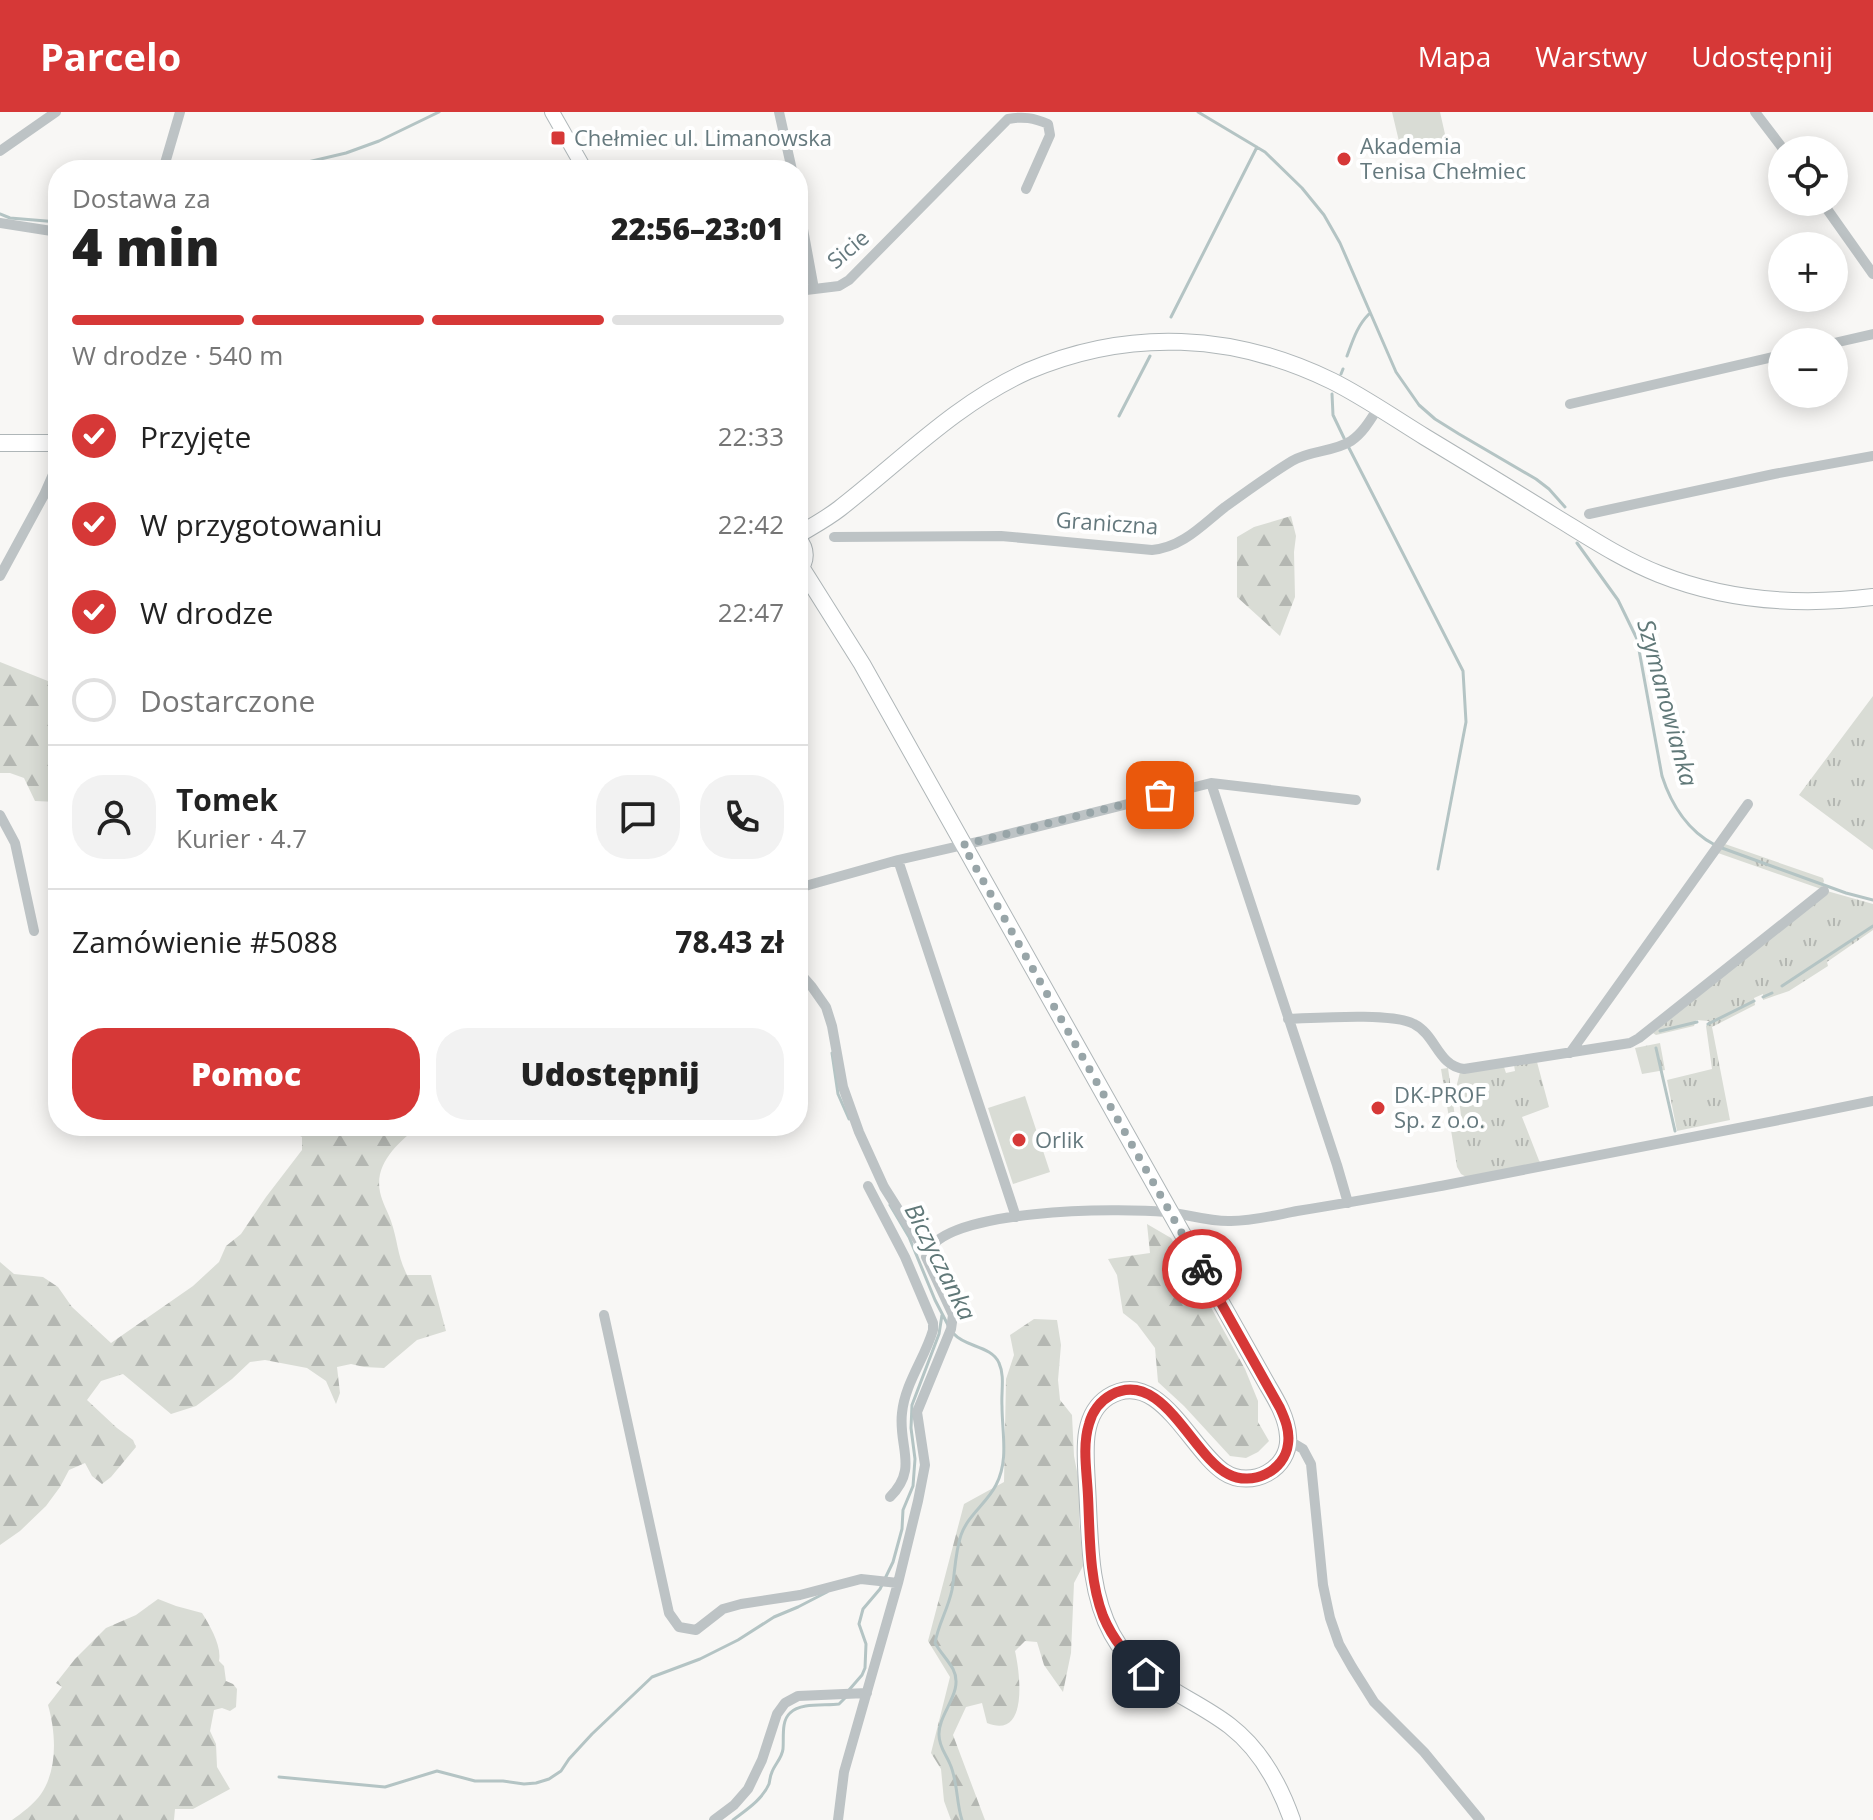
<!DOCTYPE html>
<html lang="pl">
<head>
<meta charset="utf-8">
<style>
	:root { --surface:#fff; --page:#f2f2f2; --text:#222; --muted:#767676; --line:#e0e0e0; --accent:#d63837 }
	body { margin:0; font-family:"Open Sans",sans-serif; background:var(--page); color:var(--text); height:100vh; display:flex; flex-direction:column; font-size:30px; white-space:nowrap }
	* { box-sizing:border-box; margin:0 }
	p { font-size:26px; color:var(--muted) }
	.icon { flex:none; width:44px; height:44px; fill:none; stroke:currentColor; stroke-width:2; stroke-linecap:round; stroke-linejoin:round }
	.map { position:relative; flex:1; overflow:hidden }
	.drawer { position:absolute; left:48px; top:48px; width:760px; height:976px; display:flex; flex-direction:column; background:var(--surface); border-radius:32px; box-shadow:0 4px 20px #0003 }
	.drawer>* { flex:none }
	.buttons { position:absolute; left:1768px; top:24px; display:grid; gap:16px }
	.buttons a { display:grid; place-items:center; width:80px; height:80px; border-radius:50%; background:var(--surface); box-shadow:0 4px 20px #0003; font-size:40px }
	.pin { position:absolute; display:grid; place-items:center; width:68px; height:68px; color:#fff; margin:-34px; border-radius:16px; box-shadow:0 4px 12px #0006 }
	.courier { position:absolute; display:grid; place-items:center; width:80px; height:80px; margin:-40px; border:6px solid #d63837; border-radius:50%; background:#fff; color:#222; box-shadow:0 2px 10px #0007 }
	.overview em { font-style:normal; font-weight:800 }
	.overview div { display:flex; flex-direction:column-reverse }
	.overview { display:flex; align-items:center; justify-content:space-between; height:136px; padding:0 24px }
	h1 { font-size:52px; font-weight:800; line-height:60px }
	.bar { display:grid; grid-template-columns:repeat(4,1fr); gap:12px 8px; align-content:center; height:96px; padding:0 24px }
	.bar i { height:10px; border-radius:6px; background:var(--line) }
	.bar .on { background:var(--accent) }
	.bar p { grid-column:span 4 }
	.line { display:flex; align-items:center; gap:20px; padding:0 24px; border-top:2px solid var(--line) }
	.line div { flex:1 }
	.round { display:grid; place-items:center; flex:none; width:84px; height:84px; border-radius:32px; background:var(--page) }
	ol { padding:0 24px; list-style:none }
	li { display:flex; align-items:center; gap:24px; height:88px }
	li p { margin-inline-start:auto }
	li .icon { padding:8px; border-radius:50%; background:var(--accent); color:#fff; stroke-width:4 }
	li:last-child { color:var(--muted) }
	li i { width:44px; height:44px; border:4px solid var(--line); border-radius:50% }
	.action { display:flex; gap:16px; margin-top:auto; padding:16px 24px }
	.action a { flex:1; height:92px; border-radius:32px; background:var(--accent); color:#fff; font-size:32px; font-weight:800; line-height:92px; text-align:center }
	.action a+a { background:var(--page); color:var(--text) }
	header { display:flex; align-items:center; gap:48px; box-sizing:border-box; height:112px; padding:0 40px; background:var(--accent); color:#fff }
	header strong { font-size:38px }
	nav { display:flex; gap:44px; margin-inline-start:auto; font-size:28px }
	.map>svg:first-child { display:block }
</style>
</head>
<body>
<header>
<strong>Parcelo</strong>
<nav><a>Mapa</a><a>Warstwy</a><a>Udostępnij</a></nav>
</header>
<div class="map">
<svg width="1873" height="1708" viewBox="0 0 1873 1708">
	<defs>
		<pattern id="grass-tufts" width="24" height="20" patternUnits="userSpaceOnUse" patternTransform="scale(2)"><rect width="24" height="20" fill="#d9dcd5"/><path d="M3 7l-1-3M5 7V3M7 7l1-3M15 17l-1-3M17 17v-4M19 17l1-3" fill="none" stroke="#b4b7b2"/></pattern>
		<pattern id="forest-firs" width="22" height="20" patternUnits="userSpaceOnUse" patternTransform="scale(2)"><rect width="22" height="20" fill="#d9dcd5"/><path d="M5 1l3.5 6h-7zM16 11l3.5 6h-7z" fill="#b4b7b2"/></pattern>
	</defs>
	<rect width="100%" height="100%" fill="#f8f7f5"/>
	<path fill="url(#grass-tufts)" d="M1873,584V738L1799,683Z
		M1725,732L1823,766L1824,769L1821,777L1718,741Z
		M1827,779L1873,792V818L1827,850L1828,854L1789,879L1763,888V882L1754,886L1755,893L1712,915L1730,1008L1677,1019L1667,968L1712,957L1706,914L1709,909L1696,908L1694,914L1656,923L1653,921Z
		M1660,931L1665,958L1642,962L1635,936Z
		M1537,950L1549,995L1522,1005L1540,1051L1468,1066L1461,1062L1457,1055L1441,957L1448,956L1457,1019H1463L1457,972L1460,960L1504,955L1506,961L1515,959L1514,953Z"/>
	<path fill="url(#forest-firs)" d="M1291,404L1296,424L1294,440L1295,485L1280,524L1237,485V425L1254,415Z
		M0,550L58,573V690L35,689L24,666L10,661H0Z
		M282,1014H419C399,1030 374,1051 380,1080C382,1090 388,1100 391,1109C398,1129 397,1143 407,1163H431L446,1219L417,1228L384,1256L364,1255L351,1252L337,1255L340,1281L336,1292L326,1269L307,1256L265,1248L250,1250L232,1267L196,1294L171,1302L123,1262L101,1269L87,1288L117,1316L133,1328L136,1335L111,1365L102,1372L92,1364L85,1351L69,1358L60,1375L46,1394L20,1419L0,1433V1150L14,1162L43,1165L58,1175L72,1195L111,1231L193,1174L219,1150L226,1134L241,1122L266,1085L302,1038V1025Z
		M1147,1112L1171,1126L1192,1161L1245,1257L1258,1289V1310L1269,1329L1258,1340L1246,1346L1230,1344L1184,1294L1158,1270L1155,1236L1137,1212L1123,1201L1117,1163L1108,1147L1150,1141Z
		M1034,1207L1057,1208L1061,1233L1058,1268L1060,1288L1072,1303L1074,1344L1080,1375L1079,1407L1083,1454L1074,1471L1071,1541L1063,1580L1044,1553L1037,1530L1025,1529L1015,1539C1020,1561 1029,1628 987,1611L982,1591L966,1595L953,1623L985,1708H951L944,1689L941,1657L931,1641L950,1565L928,1529L964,1392L1004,1370L1006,1267L1014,1243L1010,1223Z
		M158,1487L176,1494L202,1501C210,1514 222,1534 219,1549L224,1554L226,1569L233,1572L237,1577L236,1595L230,1599L222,1596L214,1598L210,1619L216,1632L217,1655L230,1677L193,1697H175L174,1708H12C22,1701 34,1692 41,1682C58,1657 56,1621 48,1593L62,1575L56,1571L75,1547L106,1516L136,1503Z"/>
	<path fill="#d9dcd5" d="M1392,0H1440L1447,31L1402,42Z
		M1025,984L1050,1060L1013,1072L988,996Z"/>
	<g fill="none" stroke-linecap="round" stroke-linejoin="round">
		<path stroke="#b4c4c4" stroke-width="3" d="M1198,0L1265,40L1302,76L1324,103L1340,131L1396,260L1419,293L1435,307L1459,322L1536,367L1549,377L1565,395
			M274,58L346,41L379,29L439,0
			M0,102L10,106L58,110
			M1171,205L1257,35
			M1347,244C1353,228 1357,214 1369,202
			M1341,262L1343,257
			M1332,282L1333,303L1344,326
			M1119,304L1150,244
			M1349,336L1463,559L1466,610L1438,757
			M1577,431L1618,488L1637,527L1662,664C1671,692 1688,719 1715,733
			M1722,736L1846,781L1873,788
			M1782,874L1873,814
			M1763,885L1772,881
			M1708,912L1754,889
			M1660,919L1697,910
			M1656,936L1675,1019
			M832,941L838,982L849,1007
			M890,1093L909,1125L935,1188L949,1215
			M954,1222C965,1235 992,1234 999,1251C1005,1264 1001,1280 1002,1294C1002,1321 1009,1348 996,1373C987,1391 968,1403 961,1423C955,1441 955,1460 952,1478C948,1497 938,1513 935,1531C940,1540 948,1548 953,1557C965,1580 938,1601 939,1623C939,1635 946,1642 950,1652C958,1670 956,1690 962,1708
			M849,1578L862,1563L865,1556L866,1532L859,1512L863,1497L880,1477L893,1450L902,1417L903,1398L913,1374L915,1347L911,1316L912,1293L939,1222L942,1203
			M279,1665L385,1675L437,1659L475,1669H503L524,1672L536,1671L549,1667L561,1659L569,1647L592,1622L652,1565L700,1547L738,1528L774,1505L798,1495L827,1480
			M733,1708C746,1698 762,1688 769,1672C770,1668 770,1664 772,1660C775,1652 782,1646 783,1637C784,1626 781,1609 790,1601C801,1590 825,1594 839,1592L846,1585"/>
		<defs>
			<path id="secondary" d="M552,0L585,58"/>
			<path id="primary" d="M0,331H58
				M798,423C811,415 826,407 839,397C901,349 955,292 1028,259C1129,216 1234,221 1332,269C1364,285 1394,306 1425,325C1468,351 1511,377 1554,404C1587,424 1623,448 1659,462C1727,489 1801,494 1873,485
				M798,427C807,437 807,449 798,459
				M801,455L862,552L1268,1274C1277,1289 1287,1306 1288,1324C1291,1357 1251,1378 1224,1360C1191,1339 1158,1253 1108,1285C1079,1304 1086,1345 1087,1374C1090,1423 1088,1478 1112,1522C1137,1569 1190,1583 1230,1614C1261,1638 1279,1671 1292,1708"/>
		</defs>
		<use href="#secondary" stroke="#b0b8ba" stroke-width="16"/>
		<use href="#primary" stroke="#afb6b8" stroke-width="18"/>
		<path stroke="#bdc3c5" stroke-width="10" d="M779,0L792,58
			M1755,0L1784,38
			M0,39L56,0
			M163,58L180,0
			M798,90L814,177
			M1822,90L1873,162
			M0,111L58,120
			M798,179L839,174L849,168L1008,7C1023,4 1034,6 1048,12L1050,23L1026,77
			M1834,231L1873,222
			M1570,292L1782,243
			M1589,402L1774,362L1873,344
			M834,425L1001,424L1152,438C1183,435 1202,413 1225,395C1247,379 1269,363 1292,349C1310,338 1334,340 1351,329C1363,321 1371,307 1378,296
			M0,464L44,383L58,351
			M1211,671L1337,1053L1348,1091
			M0,703L15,731L34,819
			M898,748L1016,1105
			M798,776L898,748L981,729L1211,671L1356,688
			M798,859L812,875L826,895L832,914L843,975L859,1020L884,1075L922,1135L927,1138
			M798,887L801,893L798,895
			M1288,907C1315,906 1393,900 1414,912C1436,923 1438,954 1464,957L1630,931L1639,926L1824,779
			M1570,941L1748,692
			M868,1074L905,1145L933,1211V1218C925,1246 905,1271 902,1301C898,1335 919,1356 890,1385
			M604,1203L669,1501L679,1515L696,1518L723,1497L741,1492L800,1483L861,1467L898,1471
			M1288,1328L1303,1337L1311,1352L1323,1473L1330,1506L1339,1532L1352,1555L1374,1590L1424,1640L1480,1708
			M714,1708L734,1693L748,1677L762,1648L777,1602L785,1591L798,1584L867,1581
			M838,1708L844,1660L898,1471L918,1389L925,1353L917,1300L951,1217L953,1203L926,1145C936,1095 1124,1096 1166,1100C1187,1102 1210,1110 1231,1109C1253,1109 1276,1103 1297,1099C1347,1091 1396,1082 1446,1073C1589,1046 1731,1018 1873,989"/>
		<use href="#secondary" stroke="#fff" stroke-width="14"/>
		<use href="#primary" stroke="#fff" stroke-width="16"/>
	</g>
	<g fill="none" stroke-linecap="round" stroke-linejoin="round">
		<path stroke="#98a5a8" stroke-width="8" stroke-dasharray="0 14.4" d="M1160,683L963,733L1202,1157"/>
		<path stroke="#d63837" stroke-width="10" d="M1146,1562C1128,1545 1113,1528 1103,1504C1089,1467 1090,1424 1088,1384C1087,1361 1082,1334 1089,1312C1092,1300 1100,1289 1111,1283C1162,1255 1192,1344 1228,1362C1252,1375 1285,1359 1288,1332C1290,1319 1285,1307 1280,1296L1202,1157"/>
	</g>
	<g fill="#d63837" stroke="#fff" stroke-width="3">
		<rect x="550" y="18" width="16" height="16" rx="4"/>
		<circle cx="1344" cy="47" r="8"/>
		<circle cx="1378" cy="996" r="8"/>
		<circle cx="1019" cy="1028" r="8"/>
	</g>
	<g text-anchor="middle" stroke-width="8" stroke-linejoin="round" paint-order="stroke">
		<g font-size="22" fill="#65797e" stroke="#fff" text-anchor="start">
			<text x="574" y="34">Chełmiec ul. Limanowska</text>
			<text x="1360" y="42">Akademia<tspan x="1360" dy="25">Tenisa Chełmiec</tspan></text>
			<text x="1394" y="991">DK-PROF<tspan x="1394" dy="25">Sp. z o.o.</tspan></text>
			<text x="1035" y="1036">Orlik</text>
		</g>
		<g font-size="22" fill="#65797e" stroke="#fff">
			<text transform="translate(848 137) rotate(-40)" y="8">Sicie</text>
			<text transform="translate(1107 411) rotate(4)" y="8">Graniczna</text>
		</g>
		<g font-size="24" font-style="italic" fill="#607878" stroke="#fff">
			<text transform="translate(1667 591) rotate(75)" y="8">Szymanowianka</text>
			<text transform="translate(940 1150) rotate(63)" y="8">Biczyczanka</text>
		</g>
	</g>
</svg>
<div class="buttons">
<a><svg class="icon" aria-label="locate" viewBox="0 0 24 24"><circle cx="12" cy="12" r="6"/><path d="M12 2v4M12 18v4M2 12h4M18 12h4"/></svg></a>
<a>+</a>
<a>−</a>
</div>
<div class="pin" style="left:1160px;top:683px;background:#ea580c"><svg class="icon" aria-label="bag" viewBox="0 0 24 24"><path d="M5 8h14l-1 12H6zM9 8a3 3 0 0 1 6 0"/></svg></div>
<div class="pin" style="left:1146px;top:1562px;background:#1f2937"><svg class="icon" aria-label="home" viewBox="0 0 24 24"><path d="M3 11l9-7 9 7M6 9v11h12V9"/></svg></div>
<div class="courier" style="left:1202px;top:1157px"><svg class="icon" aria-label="bike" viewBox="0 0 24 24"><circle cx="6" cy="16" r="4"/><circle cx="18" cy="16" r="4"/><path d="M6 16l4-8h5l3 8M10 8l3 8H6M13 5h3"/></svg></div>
<section class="drawer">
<div class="overview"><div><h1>4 min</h1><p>Dostawa za</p></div><em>22:56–23:01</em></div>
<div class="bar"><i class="on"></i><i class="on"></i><i class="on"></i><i></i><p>W drodze · 540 m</p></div>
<ol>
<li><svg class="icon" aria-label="check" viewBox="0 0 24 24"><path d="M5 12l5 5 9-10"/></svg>Przyjęte<p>22:33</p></li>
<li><svg class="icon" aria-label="check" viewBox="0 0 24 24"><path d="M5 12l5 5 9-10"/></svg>W przygotowaniu<p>22:42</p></li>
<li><svg class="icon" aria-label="check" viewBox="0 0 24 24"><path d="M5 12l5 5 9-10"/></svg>W drodze<p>22:47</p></li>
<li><i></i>Dostarczone</li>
</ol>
<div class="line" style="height:144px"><a class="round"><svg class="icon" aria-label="person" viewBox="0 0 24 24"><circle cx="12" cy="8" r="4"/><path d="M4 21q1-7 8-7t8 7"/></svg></a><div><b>Tomek</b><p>Kurier · 4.7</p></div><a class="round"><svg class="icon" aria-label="chat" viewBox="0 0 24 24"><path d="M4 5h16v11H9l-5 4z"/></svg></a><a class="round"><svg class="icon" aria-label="phone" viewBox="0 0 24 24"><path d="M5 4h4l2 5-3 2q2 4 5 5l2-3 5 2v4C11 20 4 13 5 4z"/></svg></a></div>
<div class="line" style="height:104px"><div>Zamówienie #5088</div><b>78.43 zł</b></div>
<div class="action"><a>Pomoc</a><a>Udostępnij</a></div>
</section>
</div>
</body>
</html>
